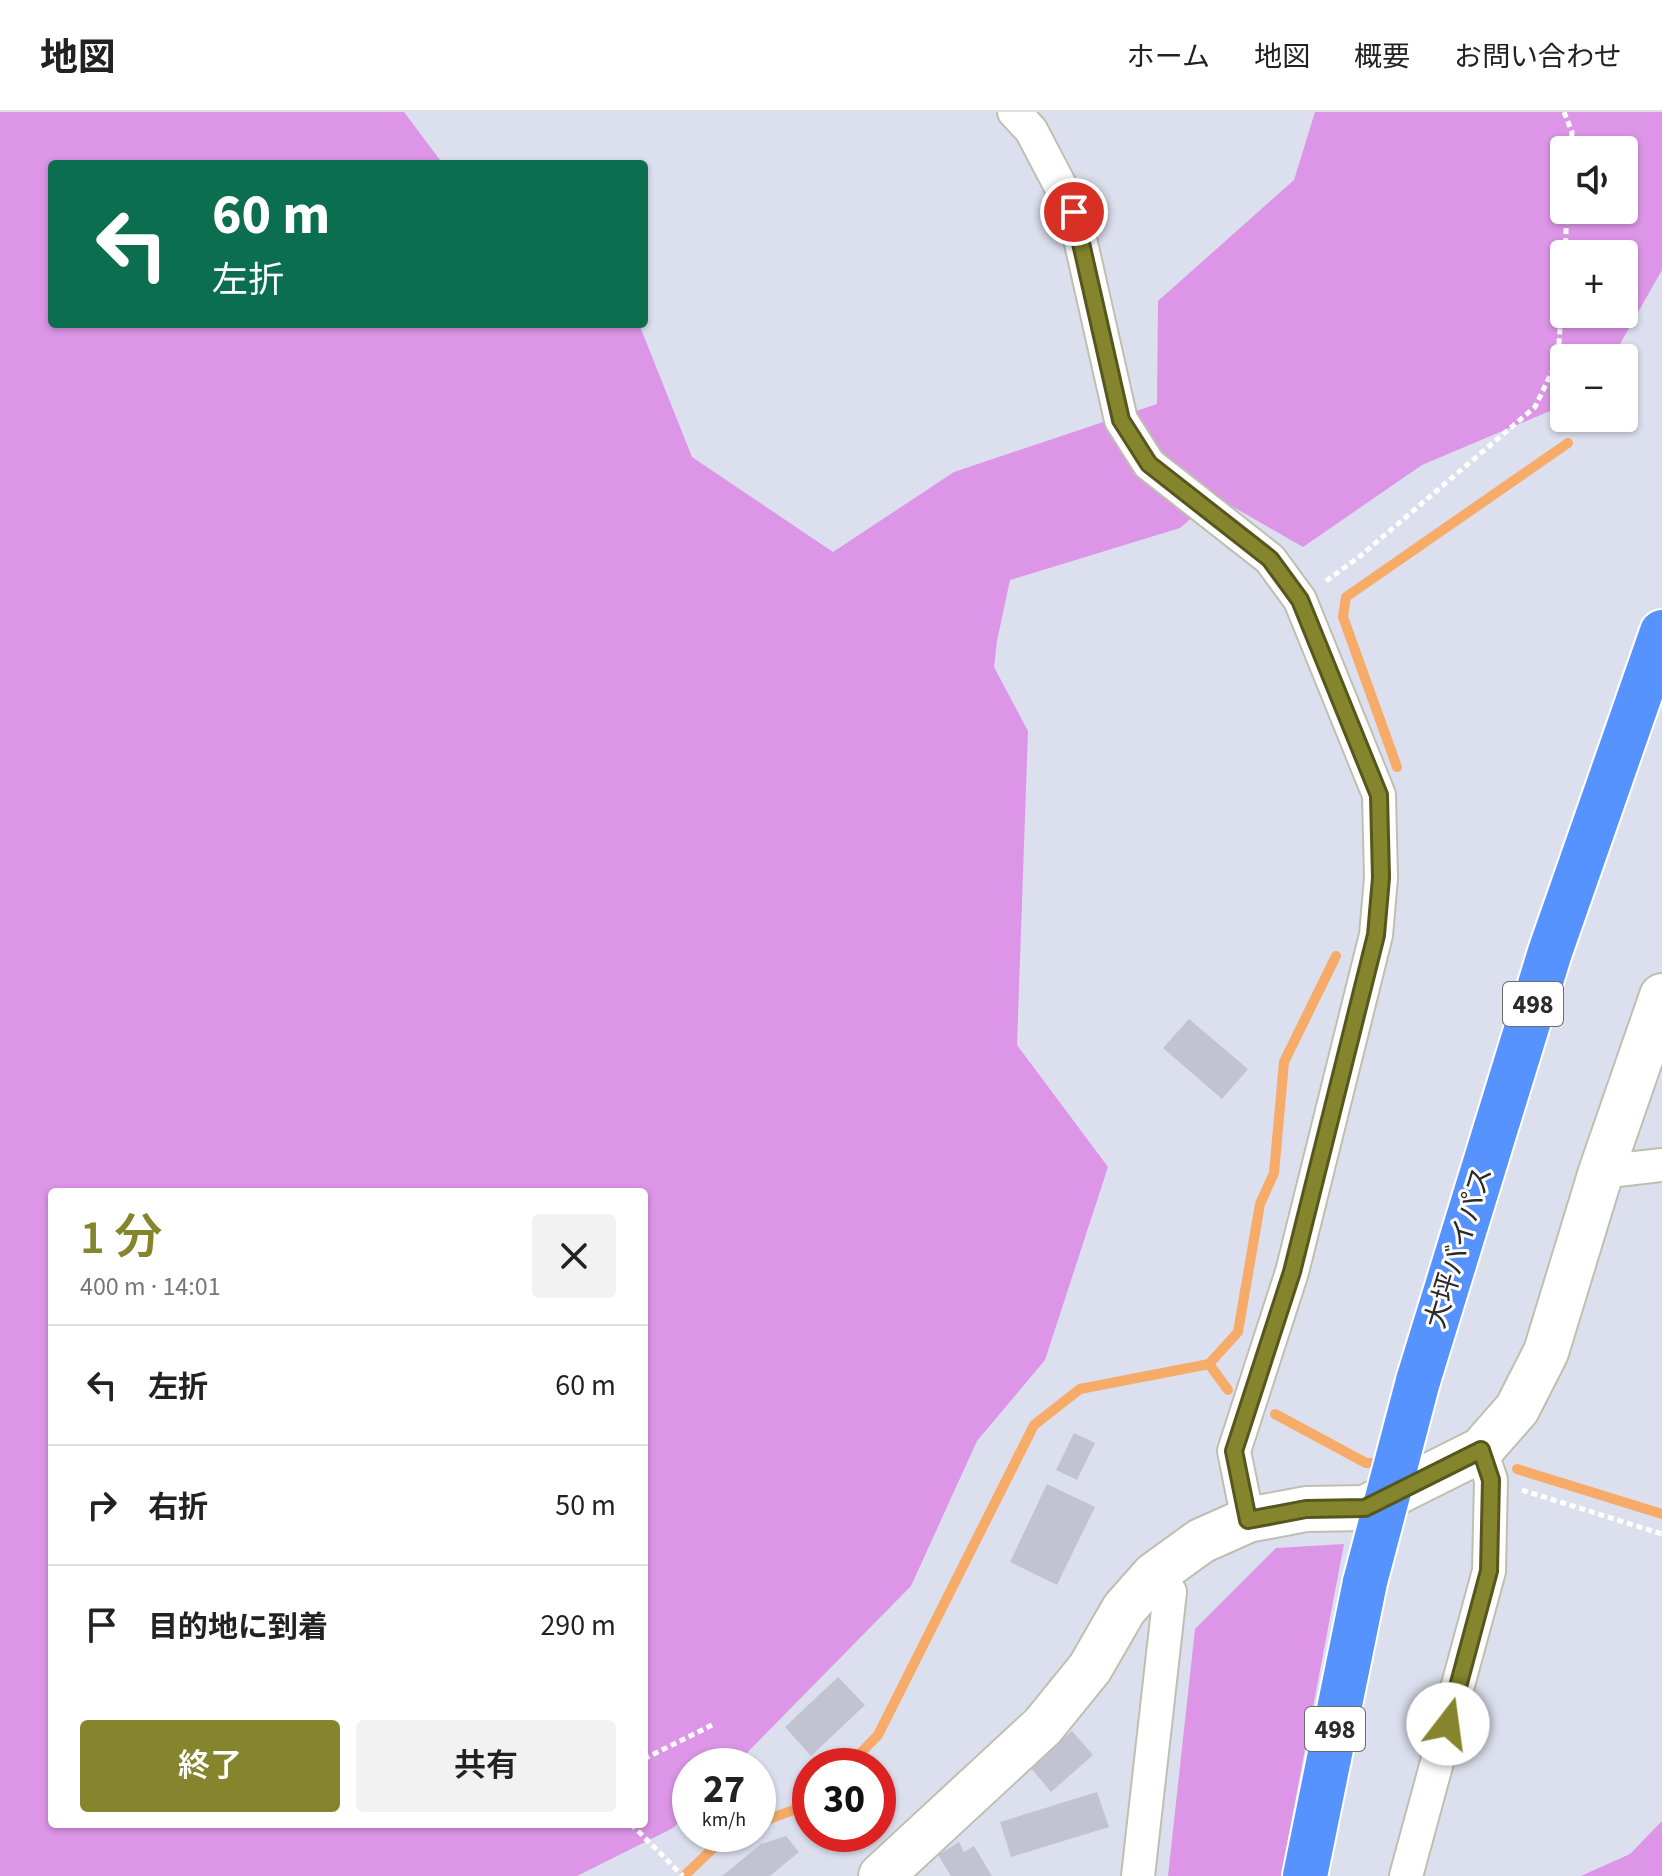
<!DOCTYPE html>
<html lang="ja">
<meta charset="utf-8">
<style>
:root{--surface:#fff;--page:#f2f2f2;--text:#222;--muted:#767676;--line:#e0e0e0;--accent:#84852c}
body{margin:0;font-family:"Source Sans 3","Noto Sans JP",sans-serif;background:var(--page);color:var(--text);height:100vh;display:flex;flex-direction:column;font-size:30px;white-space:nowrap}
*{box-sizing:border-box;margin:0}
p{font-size:26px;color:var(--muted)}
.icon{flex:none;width:44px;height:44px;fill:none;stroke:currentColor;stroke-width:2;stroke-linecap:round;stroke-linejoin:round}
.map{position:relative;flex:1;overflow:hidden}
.panel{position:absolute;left:48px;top:1076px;width:600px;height:640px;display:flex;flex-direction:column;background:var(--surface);border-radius:8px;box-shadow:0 2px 6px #0004}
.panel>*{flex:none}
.guide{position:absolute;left:48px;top:48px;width:600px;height:168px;border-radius:8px;box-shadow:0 2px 6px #0004;background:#0b6e4f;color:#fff;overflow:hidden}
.controls{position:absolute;left:1550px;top:24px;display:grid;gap:16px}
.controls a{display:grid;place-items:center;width:88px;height:88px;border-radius:8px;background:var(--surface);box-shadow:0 2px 6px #0004;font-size:40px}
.speed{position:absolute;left:672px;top:1636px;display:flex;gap:16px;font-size:40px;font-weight:700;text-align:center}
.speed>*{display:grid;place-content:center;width:104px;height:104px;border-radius:50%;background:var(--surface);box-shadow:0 2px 6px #0004;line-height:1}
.speed small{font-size:20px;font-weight:400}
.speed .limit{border:12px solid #d22;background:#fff;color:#111}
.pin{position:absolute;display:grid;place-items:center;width:68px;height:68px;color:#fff;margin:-34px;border:4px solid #fff;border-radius:50%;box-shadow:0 2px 8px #0007}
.me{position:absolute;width:88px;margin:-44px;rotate:15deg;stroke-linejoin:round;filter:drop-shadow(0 0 6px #0008)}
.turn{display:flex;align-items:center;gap:28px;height:168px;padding:0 32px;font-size:36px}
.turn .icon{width:104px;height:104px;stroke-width:2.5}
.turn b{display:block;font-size:56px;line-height:68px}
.round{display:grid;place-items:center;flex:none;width:84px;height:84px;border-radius:8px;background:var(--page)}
.overview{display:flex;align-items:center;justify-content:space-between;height:136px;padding:0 32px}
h1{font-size:48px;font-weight:600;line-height:60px;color:var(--accent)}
.primary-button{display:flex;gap:16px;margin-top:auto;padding:16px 32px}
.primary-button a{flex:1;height:92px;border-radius:8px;background:var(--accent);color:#fff;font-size:32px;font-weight:600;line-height:92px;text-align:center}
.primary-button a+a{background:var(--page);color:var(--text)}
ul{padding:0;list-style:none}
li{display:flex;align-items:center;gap:24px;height:120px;padding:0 32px;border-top:2px solid var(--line)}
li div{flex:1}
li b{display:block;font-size:30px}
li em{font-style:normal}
header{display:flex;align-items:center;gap:48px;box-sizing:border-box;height:112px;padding:0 40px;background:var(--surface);border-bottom:2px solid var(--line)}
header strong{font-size:38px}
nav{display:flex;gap:44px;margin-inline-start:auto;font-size:28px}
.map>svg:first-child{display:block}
.green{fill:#dc95e7;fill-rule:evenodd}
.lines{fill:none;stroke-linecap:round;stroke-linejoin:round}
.stream{stroke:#f6ab69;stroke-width:10}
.building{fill:#c1c3d0}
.street-casing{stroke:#bfbfb0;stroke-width:36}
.secondary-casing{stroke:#bfbfb0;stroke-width:48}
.highway-casing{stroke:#fff;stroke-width:48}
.path{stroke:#fff;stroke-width:5;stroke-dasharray:6 4;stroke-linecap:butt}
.street{stroke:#fff;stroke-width:32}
.secondary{stroke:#fff;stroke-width:44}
.highway{stroke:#5693ff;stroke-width:44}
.highway-bridge-casing{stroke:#fff;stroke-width:48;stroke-linecap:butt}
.highway-bridge{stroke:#5693ff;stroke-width:44}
.route-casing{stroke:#56561d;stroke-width:20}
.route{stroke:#84852c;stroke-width:14}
.labels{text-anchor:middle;stroke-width:6;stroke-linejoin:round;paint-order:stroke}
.shield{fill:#fff;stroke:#6b6b6b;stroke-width:2}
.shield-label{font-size:26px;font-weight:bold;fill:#2b2b2b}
.street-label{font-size:28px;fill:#2b2b2b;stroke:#fff}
</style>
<header>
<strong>地図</strong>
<nav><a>ホーム</a><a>地図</a><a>概要</a><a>お問い合わせ</a></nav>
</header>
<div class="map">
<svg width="1662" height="1764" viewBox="0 0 1662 1764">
<rect width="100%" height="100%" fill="#dce0ee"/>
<g class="green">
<path d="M0,0h404l39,52h-391v160h587l53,133 141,95 121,-80 203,-68 1,-103 136,-121 21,-68h347v158l-50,88h-48v47l-142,60 -119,82 -87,-50 -36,31 -170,52 -13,61 -3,26 34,64 -11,314 91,122 -63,193 -68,81 -66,145 -177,180h-44v45l-17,17 -96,48h-577zM1564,38h60v60h-60zM1564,142h60v60h-60zM52,1080h592v632h-592z"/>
<polygon points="1344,1432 1281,1764 1168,1764 1195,1517 1276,1436"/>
<polygon points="1662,1709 1662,1764 1581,1764 1630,1742"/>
</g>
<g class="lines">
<g class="stream">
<polyline points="1397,655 1343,505 1346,485 1568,331"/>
<polyline points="1209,1252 1228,1278"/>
<polyline points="1275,1302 1366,1351 1385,1351"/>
<polyline points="1517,1357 1662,1402"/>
<polyline points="848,1654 878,1623 1034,1313 1080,1277 1209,1252 1238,1220 1260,1092 1274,1061 1284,950 1336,844"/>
<polyline points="758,1711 810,1692"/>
<polyline points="684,1764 728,1722"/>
</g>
</g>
<g class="building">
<polygon points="1189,907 1248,957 1222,987 1163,936"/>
<polygon points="1074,1321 1095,1331 1077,1368 1056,1358"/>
<polygon points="1047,1372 1095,1395 1057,1473 1010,1450"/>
<polygon points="838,1565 865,1593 811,1644 785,1615"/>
<polygon points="1072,1619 1093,1643 1051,1680 1030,1655"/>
<polygon points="1097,1680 1109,1715 1011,1745 1000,1710"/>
<polygon points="786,1724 799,1740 770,1764 722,1764 761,1732"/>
<polygon points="959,1730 964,1740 974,1734 992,1764 951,1764 938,1743"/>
</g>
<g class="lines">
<g class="street-casing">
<g id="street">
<polyline points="1014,0 1031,18 1074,100 1121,308 1149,352 1270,447 1300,488 1379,683 1381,766 1376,823 1292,1160 1234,1339 1248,1408"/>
<polyline points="1601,1060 1662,1053"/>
<polyline points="1138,1764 1170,1480 1154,1463"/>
<polyline points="1406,1764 1489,1459 1491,1368 1481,1338"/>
</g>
</g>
<g class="secondary-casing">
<polyline id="secondary" points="881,1764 1043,1614 1090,1556 1124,1497 1154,1463 1201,1429 1248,1408 1306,1397 1365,1396 1481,1338 1517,1297 1546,1240 1601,1060 1662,884"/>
</g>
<g class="highway-casing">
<g id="highway">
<polyline points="1418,1269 1550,840 1662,520"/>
<polyline points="1305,1764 1365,1470"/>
</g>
</g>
<g class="path">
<polyline points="1564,0 1572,20 1571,38"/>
<polyline points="1565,142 1567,98"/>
<polyline points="1326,469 1359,445 1535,295 1558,247 1564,154"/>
<polyline points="1522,1378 1662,1422"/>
<polyline points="644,1647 714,1612"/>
<polyline points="631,1712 683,1764"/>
</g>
<use href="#street" class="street"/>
<use href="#secondary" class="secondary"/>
<use href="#highway" class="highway"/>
<g class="highway-bridge-casing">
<polyline id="highway-bridge" points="1365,1470 1418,1269"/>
</g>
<use href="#highway-bridge" class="highway-bridge"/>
</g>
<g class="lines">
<g class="route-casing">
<polyline id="route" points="1074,100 1121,308 1149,352 1270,447 1300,488 1379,683 1381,766 1376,823 1292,1160 1234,1339 1248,1408 1306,1397 1365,1396 1481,1338 1491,1368 1489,1459 1448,1612"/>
</g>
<use href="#route" class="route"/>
</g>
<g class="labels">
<g class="shield">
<rect x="1503" y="870" width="60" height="44" rx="6"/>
<rect x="1305" y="1595" width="60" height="44" rx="6"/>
</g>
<g class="shield-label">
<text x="1533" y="901">498</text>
<text x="1335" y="1626">498</text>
</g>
<g class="street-label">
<text transform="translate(1458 1135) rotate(-73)" y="10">大坪バイパス</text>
</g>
</g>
</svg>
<div class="controls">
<a><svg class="icon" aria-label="sound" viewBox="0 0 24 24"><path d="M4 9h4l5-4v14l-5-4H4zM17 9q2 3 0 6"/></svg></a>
<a>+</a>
<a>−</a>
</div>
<div class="speed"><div>27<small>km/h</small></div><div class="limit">30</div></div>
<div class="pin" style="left:1074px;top:100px;background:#d93025"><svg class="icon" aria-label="arrive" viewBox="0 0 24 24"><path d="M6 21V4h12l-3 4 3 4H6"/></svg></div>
<svg class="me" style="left:1448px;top:1612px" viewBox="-20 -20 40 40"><circle r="19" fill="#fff"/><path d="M0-13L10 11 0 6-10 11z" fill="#84852c"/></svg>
<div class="guide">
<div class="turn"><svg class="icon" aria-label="left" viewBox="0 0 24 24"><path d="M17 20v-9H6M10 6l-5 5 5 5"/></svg><div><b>60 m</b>左折</div></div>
</div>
<section class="panel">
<div class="overview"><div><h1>1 分</h1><p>400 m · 14:01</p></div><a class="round"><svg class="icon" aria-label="close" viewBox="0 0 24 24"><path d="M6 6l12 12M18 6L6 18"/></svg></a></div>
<ul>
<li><svg class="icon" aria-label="left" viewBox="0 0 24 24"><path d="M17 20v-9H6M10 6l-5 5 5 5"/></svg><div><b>左折</b></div><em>60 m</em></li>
<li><svg class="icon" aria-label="right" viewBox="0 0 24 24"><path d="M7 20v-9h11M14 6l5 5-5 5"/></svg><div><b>右折</b></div><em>50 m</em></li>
<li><svg class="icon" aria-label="arrive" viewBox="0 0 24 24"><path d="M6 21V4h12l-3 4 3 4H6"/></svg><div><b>目的地に到着</b></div><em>290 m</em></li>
</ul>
<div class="primary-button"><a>終了</a><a>共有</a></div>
</section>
</div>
